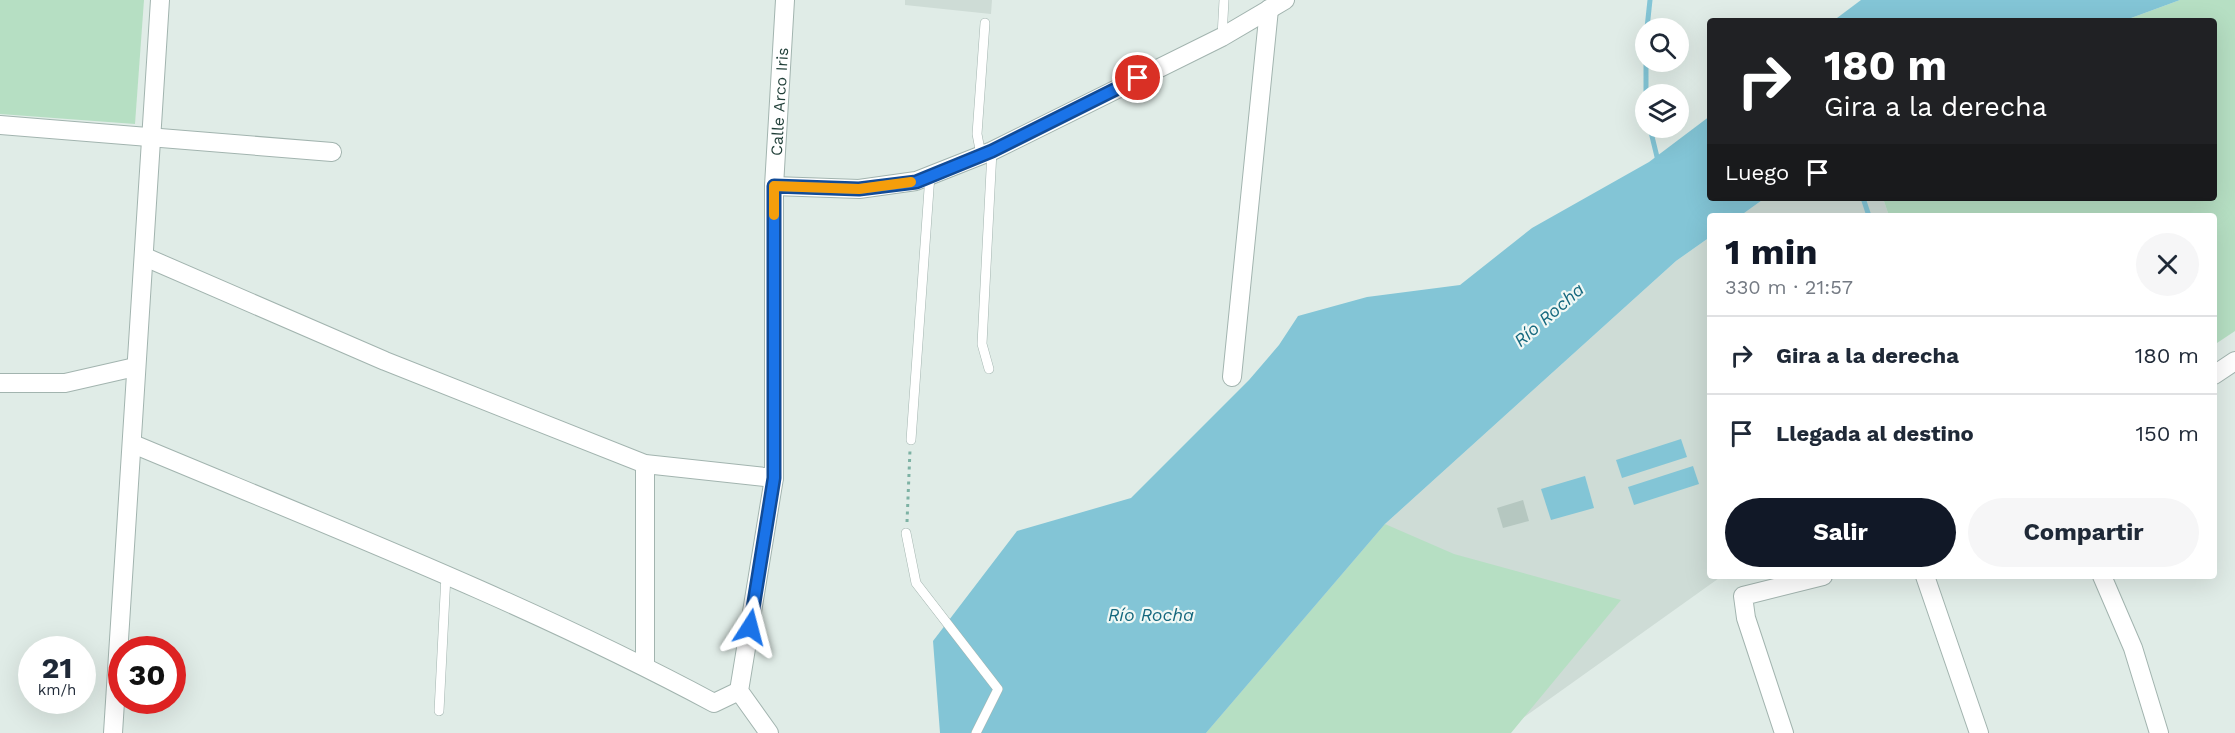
<!DOCTYPE html>
<html lang="es">
<meta charset="utf-8">
<style>
:root{--surface:#fff;--page:#f6f6f7;--text:#1f2937;--muted:#747a83;--line:#e0e1e3;--accent:#111827}
body{margin:0;font-family:"Work Sans",sans-serif;background:var(--page);color:var(--text);height:100vh;display:flex;flex-direction:column;font-size:22px;white-space:nowrap}
*{box-sizing:border-box;margin:0}
p{font-size:20px;color:var(--muted)}
.icon{flex:none;width:33px;height:33px;fill:none;stroke:currentColor;stroke-width:2;stroke-linecap:round;stroke-linejoin:round}
.map{position:relative;flex:1;overflow:hidden}
.side{position:absolute;left:1707px;top:213px;width:510px;height:366px;display:flex;flex-direction:column;background:var(--surface);border-radius:6px;box-shadow:0 6px 24px #0002}
.side>*{flex:none}
.top-card{position:absolute;left:1707px;top:18px;width:510px;height:183px;border-radius:6px;box-shadow:0 6px 24px #0002;background:#202124;color:#fff;overflow:hidden}
.controls{position:absolute;left:1635px;top:18px;display:grid;gap:12px}
.controls a{display:grid;place-items:center;width:54px;height:54px;border-radius:50%;background:var(--surface);box-shadow:0 6px 24px #0002;font-size:30px}
.speed{position:absolute;left:18px;top:636px;display:flex;gap:12px;font-size:30px;font-weight:700;text-align:center}
.speed>*{display:grid;place-content:center;width:78px;height:78px;border-radius:50%;background:var(--surface);box-shadow:0 6px 24px #0002;line-height:1}
.speed small{font-size:15px;font-weight:400}
.speed .limit{border:9px solid #d22;background:#fff;color:#111}
.pin{position:absolute;display:grid;place-items:center;width:51px;height:51px;color:#fff;margin:-26px;border:3px solid #fff;border-radius:50%;box-shadow:0 2px 6px #0007}
.me{position:absolute;width:66px;margin:-33px;rotate:9deg;stroke-linejoin:round;filter:drop-shadow(0 0 4px #0008)}
.turn{display:flex;align-items:center;gap:21px;height:126px;padding:0 18px;font-size:27px}
.turn .icon{width:78px;height:78px;stroke-width:2.5}
.turn b{display:block;font-size:42px;line-height:51px}
.then{display:flex;align-items:center;height:57px;padding:0 18px;background:#0003;gap:12px;font-size:22px}
.round{display:grid;place-items:center;flex:none;width:63px;height:63px;border-radius:32px;background:var(--page)}
.overview{display:flex;align-items:center;justify-content:space-between;height:102px;padding:0 18px}
h1{font-size:36px;font-weight:700;line-height:45px;color:var(--accent)}
.action{display:flex;gap:12px;margin-top:auto;padding:12px 18px}
.action a{flex:1;height:69px;border-radius:36px;background:var(--accent);color:#fff;font-size:24px;font-weight:700;line-height:69px;text-align:center}
.action a+a{background:var(--page);color:var(--text)}
ul{padding:0;list-style:none}
li{display:flex;align-items:center;gap:18px;height:78px;padding:0 18px;border-top:2px solid var(--line)}
li div{flex:1}
li b{display:block;font-size:22px}
li em{font-style:normal}
.map>svg:first-child{display:block}
.built{fill:#cedcd6}
.green{fill:#b6dfc3}
.water{fill:#83c5d6}
.lines{fill:none;stroke-linecap:round;stroke-linejoin:round}
.stream{stroke:#83c5d6;stroke-width:5}
.building{fill:#b5c7c0}
.lane-casing{stroke:#a2b4af;stroke-width:10}
.street-casing{stroke:#a2b4af;stroke-width:20}
.path{stroke:#7db2a4;stroke-width:3;stroke-dasharray:3 4.5;stroke-linecap:butt}
.lane{stroke:#fff;stroke-width:9}
.street{stroke:#fff;stroke-width:18}
.route-casing{stroke:#114b97;stroke-width:15}
.route{stroke:#1a73e8;stroke-width:10}
.slow{stroke:#f59e0b;stroke-width:10}
.labels{text-anchor:middle;stroke-width:4.5;stroke-linejoin:round;paint-order:stroke}
.street-label{font-size:16px;fill:#1f3e37;stroke:#f0f8f5}
.water-label{font-size:18px;font-style:italic;fill:#15687e;stroke:#f0f8f5}
</style>
<div class="map">
<svg width="2235" height="733" viewBox="0 0 2235 733">
<rect width="100%" height="100%" fill="#e0ece7"/>
<g class="built">
<polygon points="905,0 992,0 991,14 905,5"/>
<polygon points="1765,198 1883,198 1889,216 1740,216"/>
<polygon points="1710,237 1710,576 1722,576 1502,733 1206,733 1385,524 1676,261"/>
</g>
<g class="green">
<polygon points="0,0 144,0 135,124 0,114"/>
<polygon points="2180,0 2235,0 2235,331 2214,345 2214,216 1889,216 1883,198 2214,198 2214,21 2123,21"/>
<polygon points="1385,524 1454,554 1621,600 1511,733 1206,733"/>
</g>
<g class="water">
<polygon points="1861,0 2180,0 2123,21 1833,21"/>
<polygon points="1710,116 1710,198 1765,198 1740,216 1710,216 1710,237 1676,261 1385,524 1206,733 940,733 933,641 1017,531 1131,498 1249,380 1279,345 1298,316 1367,297 1460,285 1532,228 1649,162"/>
<polygon points="1681,439 1687,457 1622,478 1616,460"/>
<polygon points="1693,466 1699,484 1634,505 1628,487"/>
<polygon points="1585,476 1594,508 1551,520 1541,489"/>
</g>
<g class="lines">
<g class="stream">
<polyline points="1647,28 1650,0"/>
<polyline points="1646,46 1646,100"/>
<polyline points="1650,128 1658,161"/>
<polyline points="1863,198 1869,216"/>
</g>
</g>
<polygon class="building" points="1523,500 1529,521 1503,528 1497,508"/>
<g class="lines">
<g class="lane-casing">
<g id="lane">
<polyline points="1222,37 1224,0"/>
<polyline points="981,155 977,134 985,23"/>
<polyline points="989,369 982,344 992,151"/>
<polyline points="911,440 930,175"/>
<polyline points="906,533 916,583 998,689 976,733"/>
<polyline points="439,711 446,575"/>
</g>
</g>
<g class="street-casing">
<g id="street">
<polyline points="0,125 332,152"/>
<polyline points="774,186 859,189 916,181 992,151 1222,37 1285,0"/>
<polyline points="145,257 385,361 645,464 774,478"/>
<polyline points="2214,375 2235,361"/>
<polyline points="1232,377 1269,9"/>
<polyline points="0,383 65,383 135,367"/>
<path d="M133,444c196,82 394,159 581,259l25,-12"/>
<polyline points="1925,576 1979,733"/>
<polyline points="2102,576 2133,648 2159,733"/>
<polyline points="645,666 645,464"/>
<polyline points="113,733 160,0"/>
<path id="s1" d="M769,733l-30,-42 35,-213v-292l11,-186"/>
<polyline points="1784,733 1746,618 1743,596 1823,576"/>
</g>
</g>
<polyline class="path" points="907,522 910,450"/>
<use href="#lane" class="lane"/>
<use href="#street" class="street"/>
</g>
<g class="lines">
<g class="route-casing">
<polyline id="route" points="750,627 774,478 774,186 859,189 916,182 992,151 1138,78"/>
</g>
<use href="#route" class="route"/>
<polyline class="slow" points="774,215 774,186 859,189 911,182"/>
</g>
<g class="labels">
<g class="street-label">
<text dy="6" stroke="none"><textPath href="#s1" startOffset="644">Calle Arco Iris</textPath></text>
</g>
<g class="water-label">
<text transform="translate(1549 315) rotate(-41)" y="6">Río Rocha</text>
<text x="1151" y="621">Río Rocha</text>
</g>
</g>
</svg>
<div class="controls">
<a><svg class="icon" aria-label="search" viewBox="0 0 24 24"><circle cx="10" cy="10" r="6"/><path d="M15 15l6 6"/></svg></a>
<a><svg class="icon" aria-label="layers" viewBox="0 0 24 24"><path d="M12 4l9 5-9 5-9-5zM3 14l9 5 9-5"/></svg></a>
</div>
<div class="speed"><div>21<small>km/h</small></div><div class="limit">30</div></div>
<div class="pin" style="left:1138px;top:78px;background:#d93025"><svg class="icon" aria-label="arrive" viewBox="0 0 24 24"><path d="M6 21V4h12l-3 4 3 4H6"/></svg></div>
<svg class="me" style="left:750px;top:627px" viewBox="-20 -20 40 40"><path d="M0-17L14 15 0 8-14 15z" fill="#1a73e8" stroke="#fff" stroke-width="4"/></svg>
<div class="top-card">
<div class="turn"><svg class="icon" aria-label="right" viewBox="0 0 24 24"><path d="M7 20v-9h11M14 6l5 5-5 5"/></svg><div><b>180 m</b>Gira a la derecha</div></div>
<div class="then">Luego<svg class="icon" aria-label="arrive" viewBox="0 0 24 24"><path d="M6 21V4h12l-3 4 3 4H6"/></svg></div>
</div>
<section class="side">
<div class="overview"><div><h1>1 min</h1><p>330 m · 21:57</p></div><a class="round"><svg class="icon" aria-label="close" viewBox="0 0 24 24"><path d="M6 6l12 12M18 6L6 18"/></svg></a></div>
<ul>
<li><svg class="icon" aria-label="right" viewBox="0 0 24 24"><path d="M7 20v-9h11M14 6l5 5-5 5"/></svg><div><b>Gira a la derecha</b></div><em>180 m</em></li>
<li><svg class="icon" aria-label="arrive" viewBox="0 0 24 24"><path d="M6 21V4h12l-3 4 3 4H6"/></svg><div><b>Llegada al destino</b></div><em>150 m</em></li>
</ul>
<div class="action"><a>Salir</a><a>Compartir</a></div>
</section>
</div>
